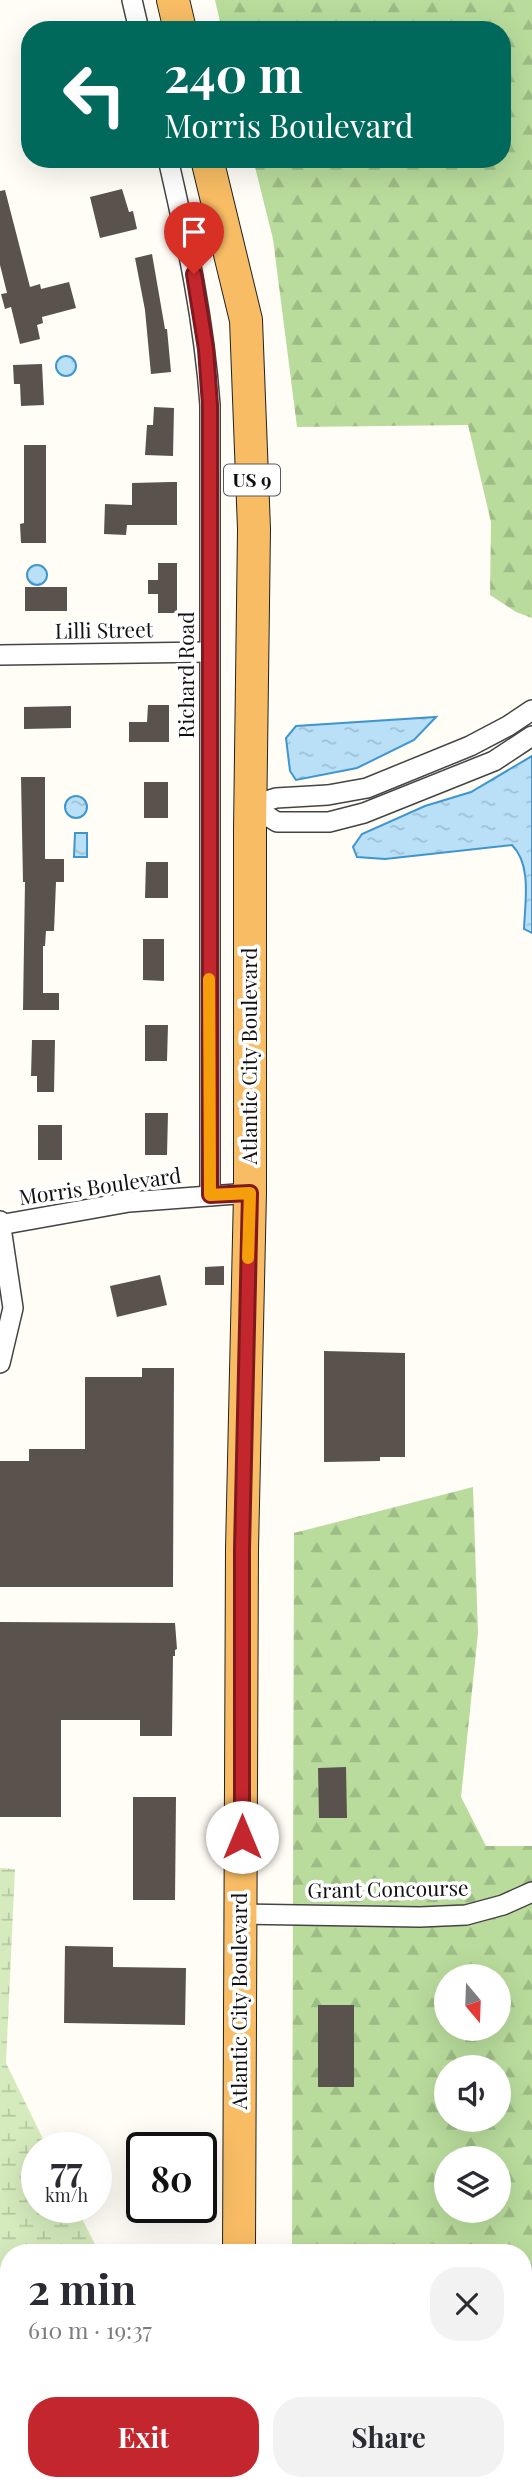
<!DOCTYPE html>
<meta charset="utf-8">
<style>
:root{--surface:#fff;--page:#f2f2f3;--text:#2b2b33;--muted:#7c7c81;--accent:#c4262e}
body{margin:0;font-family:"Playfair Display",serif;background:var(--page);color:var(--text);height:100vh;display:flex;flex-direction:column;font-size:26px;white-space:nowrap}
*{box-sizing:border-box;margin:0}
p{font-size:23px;color:var(--muted)}
.icon{flex:none;width:38px;height:38px;fill:none;stroke:currentColor;stroke-width:2;stroke-linecap:round;stroke-linejoin:round}
.map{position:relative;flex:1;overflow:hidden}
.sheet{position:absolute;left:0px;top:2244px;width:532px;height:247px;display:flex;flex-direction:column;background:var(--surface);border-radius:28px 28px 0 0;box-shadow:0 7px 28px #0002}
.sheet>*{flex:none}
.banner{position:absolute;left:21px;top:21px;width:490px;height:147px;border-radius:28px;box-shadow:0 7px 28px #0002;background:#00695c;color:#fff;overflow:hidden}
.needle{width:46px;rotate:161deg}
.tools{position:absolute;left:434px;top:1964px;display:grid;gap:14px}
.tools a{display:grid;place-items:center;width:77px;height:77px;border-radius:50%;background:var(--surface);box-shadow:0 7px 28px #0002;font-size:35px}
.speed{position:absolute;left:21px;top:2132px;display:flex;gap:14px;font-size:35px;font-weight:700;text-align:center}
.speed>*{display:grid;place-content:center;width:91px;height:91px;border-radius:50%;background:var(--surface);box-shadow:0 7px 28px #0002;line-height:1}
.speed small{font-size:18px;font-weight:400}
.speed .limit{border:4px solid #111;border-radius:10px;background:#fff;color:#111}
.pin{position:absolute;display:grid;place-items:center;width:60px;height:60px;color:#fff;margin:-72px -30px;border-radius:50% 50% 50% 0;rotate:-45deg;box-shadow:0 0 7px #0007}
.pin .icon{rotate:45deg}
.me{position:absolute;width:77px;margin:-38px;rotate:0deg;stroke-linejoin:round;filter:drop-shadow(0 0 5px #0008)}
.turn{display:flex;align-items:center;gap:24px;height:147px;padding:0 28px;font-size:32px}
.turn .icon{width:91px;height:91px;stroke-width:2.5}
.turn b{display:block;font-size:49px;line-height:60px}
.round{display:grid;place-items:center;flex:none;width:74px;height:74px;border-radius:28px;background:var(--page)}
.head{display:flex;align-items:center;justify-content:space-between;height:119px;padding:0 28px}
h1{font-size:42px;font-weight:700;line-height:52px}
.cta{display:flex;gap:14px;margin-top:auto;padding:14px 28px}
.cta a{flex:1;height:80px;border-radius:28px;background:var(--accent);color:#fff;font-size:28px;font-weight:700;line-height:80px;text-align:center}
.cta a+a{background:var(--page);color:var(--text)}
.map>svg:first-child{display:block}
.forest{fill:url(#forest-firs);fill-rule:evenodd}
.wetland{fill:url(#wetland-marsh)}
.water{fill:url(#water-ripples);stroke:#3f96cf;stroke-width:2}
.building{fill:#5a524d}
.lines{fill:none;stroke-linecap:round;stroke-linejoin:round}
.minor-casing{stroke:#444;stroke-width:22}
.trunk-casing{stroke:#222;stroke-width:34}
.minor{stroke:#fff;stroke-width:19}
.trunk{stroke:#f7bc64;stroke-width:32}
.route-casing{stroke:#7f191e;stroke-width:18}
.route{stroke:#c4262e;stroke-width:12}
.slow{stroke:#f59e0b;stroke-width:12}
.labels{text-anchor:middle;stroke-width:7;stroke-linejoin:round;paint-order:stroke}
.shield{fill:#fff;stroke:#585858;stroke-width:2}
.shield-label{font-size:19px;font-weight:bold;fill:#111}
.street-label{font-size:21px;fill:#111;stroke:#fff}
</style>
<div class="map">
<svg width="532" height="2489" viewBox="0 0 532 2489">
<defs>
<pattern id="forest-firs" width="22" height="20" patternUnits="userSpaceOnUse" patternTransform="scale(1.75)"><rect width="22" height="20" fill="#b9dc9c"/><path d="M5 1l3.5 6h-7zM16 11l3.5 6h-7z" fill="#9ebc85"/></pattern>
<pattern id="wetland-marsh" width="20" height="14" patternUnits="userSpaceOnUse" patternTransform="scale(1.75)"><rect width="20" height="14" fill="#d5ebbd"/><path d="M1 5h8M5 5V1M11 12h8M15 12V8" fill="none" stroke="#b6c8a1"/></pattern>
<pattern id="water-ripples" width="26" height="14" patternUnits="userSpaceOnUse" patternTransform="scale(1.75)"><rect width="26" height="14" fill="#b9e0f7"/><path d="M2 4q2-2 4 0t4 0M15 11q2-2 4 0t4 0" fill="none" stroke="#9ebfd3"/></pattern>
</defs>
<rect width="100%" height="100%" fill="#fffdf5"/>
<g class="forest">
<polygon points="215,0 532,0 532,618 516,612 490,595 491,522 468,425 297,427 273,239 253,159 502,159 502,30 222,30"/>
<path d="M473,1487l5,146 -17,164 25,49h46v643h-241v-7h232v-230h-231l2,-719zM446,1976h53v52h-53zM446,2067h53v52h-53zM446,2158h53v52h-53z"/>
</g>
<polygon class="wetland" points="0,1868 15,1869 6,2063 47,2147 37,2147 37,2207 76,2207 99,2252 9,2252 9,2482 210,2482 210,2489 0,2489"/>
<g class="water">
<circle cx="66" cy="366" r="10"/>
<circle cx="37" cy="575" r="10"/>
<polygon points="436,717 414,740 357,768 296,780 290,771 286,738 296,726"/>
<path d="M532,756v177l-8,-4c1,-27 8,-64 -12,-84l-127,14 -28,-2 -4,-10 9,-13 63,-28 46,-14z"/>
<circle cx="76" cy="807" r="11"/>
<polygon points="75,833 87,833 87,857 74,857"/>
</g>
<g class="building">
<polygon points="122,189 129,212 133,211 137,229 100,238 90,197"/>
<polygon points="5,190 30,287 40,284 41,289 69,282 76,308 42,317 43,323 37,325 40,339 20,344 11,307 5,309 1,294 7,293 0,265 0,191"/>
<polygon points="152,254 165,329 167,329 171,372 151,374 145,310 135,258"/>
<polygon points="42,364 44,405 21,406 20,384 14,384 13,365"/>
<polygon points="154,407 174,408 173,456 145,455 147,425 153,425"/>
<polygon points="24,445 46,445 46,543 21,543 20,524 24,523"/>
<polygon points="171,482 177,482 177,525 127,525 126,535 104,534 105,504 132,505 132,483"/>
<polygon points="158,563 177,563 177,613 158,613 158,594 148,594 148,580 158,580"/>
<rect x="25" y="587" width="42" height="24"/>
<polygon points="148,705 169,705 169,742 129,742 129,722 147,722"/>
<polygon points="71,706 71,728 24,729 24,707"/>
<polygon points="21,777 45,777 45,859 64,859 64,882 56,882 54,931 46,931 45,946 43,946 43,993 59,993 59,1010 23,1010 25,882 23,882"/>
<rect x="144" y="782" width="24" height="36"/>
<polygon points="146,862 168,862 168,898 145,898"/>
<polygon points="143,939 164,939 164,981 143,980"/>
<polygon points="145,1025 168,1025 167,1061 145,1061"/>
<polygon points="32,1040 55,1040 54,1092 37,1092 37,1076 31,1076"/>
<polygon points="145,1113 168,1113 167,1155 145,1155"/>
<rect x="38" y="1125" width="24" height="35"/>
<polygon points="224,1266 224,1285 205,1285 205,1267"/>
<polygon points="160,1275 167,1305 117,1317 110,1286"/>
<polygon points="324,1351 405,1353 405,1457 380,1457 380,1461 324,1462"/>
<polygon points="142,1368 174,1368 173,1587 0,1587 0,1461 29,1461 29,1449 85,1449 85,1377 142,1377"/>
<polygon points="0,1622 175,1623 177,1649 175,1650 175,1656 173,1656 172,1736 140,1736 140,1720 61,1720 61,1817 0,1817"/>
<polygon points="346,1767 347,1818 319,1818 318,1768"/>
<polygon points="133,1797 176,1797 175,1900 133,1900"/>
<polygon points="65,1946 113,1947 113,1967 186,1968 185,2025 64,2023"/>
<rect x="318" y="2005" width="36" height="82"/>
</g>
<g class="lines">
<g class="minor-casing">
<g id="minor">
<polyline points="132,0 139,30"/>
<path d="M168,159c19,82 36,162 42,246v790"/>
<polyline points="0,655 209,652"/>
<polyline points="251,806 277,822 329,822 364,813 494,761 532,736"/>
<polyline points="251,806 276,798 328,795 367,788 470,746 508,726 532,710"/>
<polyline points="0,1221 13,1308 0,1363"/>
<polyline points="0,1225 129,1202 250,1193"/>
<polyline points="241,1914 420,1917 466,1915 503,1905 532,1892"/>
</g>
</g>
<g class="trunk-casing">
<g id="trunk">
<polyline points="173,0 180,30"/>
<polyline points="207,159 246,320 254,529 250,830 250,1193 242,1549 239,2252"/>
<polyline points="238,2489 238,2482"/>
</g>
</g>
<use href="#minor" class="minor"/>
<use href="#trunk" class="trunk"/>
</g>
<g class="lines">
<g class="route-casing">
<polyline id="route" points="194,274 206,349 210,405 210,1195 250,1193 242,1549 242,1837"/>
</g>
<use href="#route" class="route"/>
<polyline class="slow" points="209,979 210,1195 250,1193 248,1258"/>
</g>
<g class="labels">
<rect class="shield" x="224" y="464.5" width="56" height="31" rx="5"/>
<g class="shield-label">
<text x="252" y="487">US 9</text>
</g>
<g class="street-label">
<text transform="translate(104 631) rotate(-1)" y="7">Lilli Street</text>
<text transform="translate(187 675) rotate(-90)" y="7">Richard Road</text>
<text transform="translate(250 1056) rotate(-90)" y="7">Atlantic City Boulevard</text>
<text transform="translate(100 1187) rotate(-8)" y="7">Morris Boulevard</text>
<text transform="translate(388 1890) rotate(-1)" y="7">Grant Concourse</text>
<text transform="translate(240 2001) rotate(-90)" y="7">Atlantic City Boulevard</text>
</g>
</g>
</svg>
<div class="tools">
<a><svg class="needle" viewBox="-14 -14 28 28"><path d="M0-13l5 13h-10z" fill="#e53935"/><path d="M0 13l5-13h-10z" fill="#7c7c81"/></svg></a>
<a><svg class="icon" aria-label="sound" viewBox="0 0 24 24"><path d="M4 9h4l5-4v14l-5-4H4zM17 9q2 3 0 6"/></svg></a>
<a><svg class="icon" aria-label="layers" viewBox="0 0 24 24"><path d="M12 4l9 5-9 5-9-5zM3 14l9 5 9-5"/></svg></a>
</div>
<div class="speed"><div>77<small>km/h</small></div><div class="limit">80</div></div>
<div class="pin" style="left:194px;top:274px;background:#d93025"><svg class="icon" aria-label="arrive" viewBox="0 0 24 24"><path d="M6 21V4h12l-3 4 3 4H6"/></svg></div>
<svg class="me" style="left:242px;top:1837px" viewBox="-20 -20 40 40"><circle r="19" fill="#fff"/><path d="M0-13L10 11 0 6-10 11z" fill="#c4262e"/></svg>
<div class="banner">
<div class="turn"><svg class="icon" aria-label="left" viewBox="0 0 24 24"><path d="M17 20v-9H6M10 6l-5 5 5 5"/></svg><div><b>240 m</b>Morris Boulevard</div></div>
</div>
<section class="sheet">
<div class="head"><div><h1>2 min</h1><p>610 m · 19:37</p></div><a class="round"><svg class="icon" aria-label="close" viewBox="0 0 24 24"><path d="M6 6l12 12M18 6L6 18"/></svg></a></div>
<div class="cta"><a>Exit</a><a>Share</a></div>
</section>
</div>
